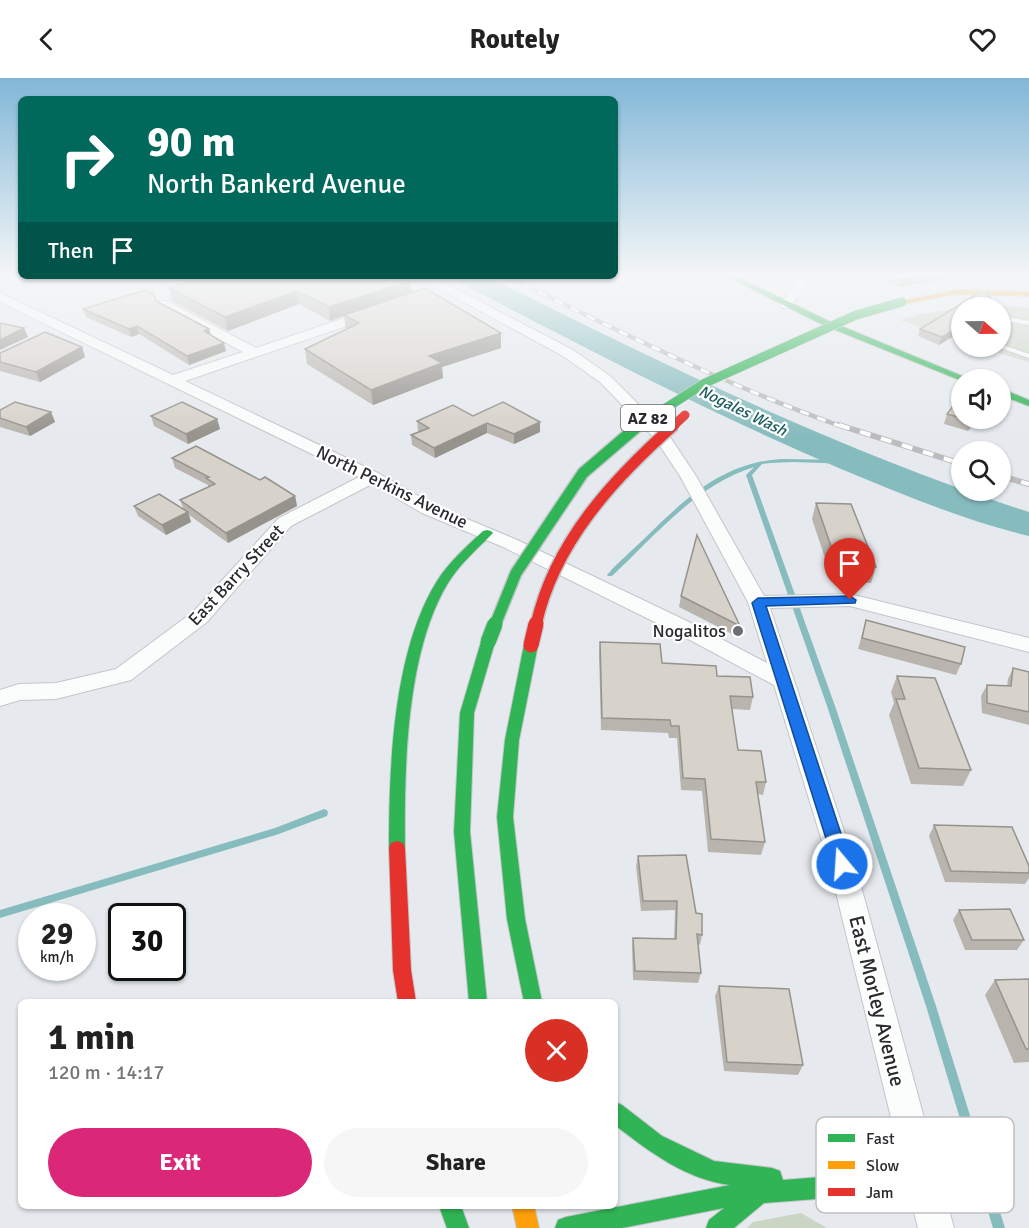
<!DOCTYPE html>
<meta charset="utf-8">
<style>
:root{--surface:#fff;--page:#f6f6f6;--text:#222;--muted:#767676;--accent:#db2777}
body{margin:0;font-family:Signika,sans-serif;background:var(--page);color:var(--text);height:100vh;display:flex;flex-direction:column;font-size:22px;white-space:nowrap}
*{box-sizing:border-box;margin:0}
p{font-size:20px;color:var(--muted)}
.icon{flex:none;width:33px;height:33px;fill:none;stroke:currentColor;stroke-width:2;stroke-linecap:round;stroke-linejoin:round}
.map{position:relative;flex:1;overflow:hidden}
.side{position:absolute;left:18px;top:921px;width:600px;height:210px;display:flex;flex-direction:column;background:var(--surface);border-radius:9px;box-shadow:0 2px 4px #0004}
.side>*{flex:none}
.top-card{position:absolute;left:18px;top:18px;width:600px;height:183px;border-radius:9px;box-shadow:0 2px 4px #0004;background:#00695c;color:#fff;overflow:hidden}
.needle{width:39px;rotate:110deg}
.fabs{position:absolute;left:951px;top:219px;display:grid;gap:12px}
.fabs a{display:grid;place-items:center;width:60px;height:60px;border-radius:50%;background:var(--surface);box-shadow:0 2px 4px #0004;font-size:30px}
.speed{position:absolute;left:18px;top:825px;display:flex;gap:12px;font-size:30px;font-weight:700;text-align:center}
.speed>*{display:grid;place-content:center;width:78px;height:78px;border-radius:50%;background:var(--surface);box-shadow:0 2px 4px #0004;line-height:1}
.speed small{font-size:15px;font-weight:400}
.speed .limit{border:3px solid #111;border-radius:9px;background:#fff;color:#111}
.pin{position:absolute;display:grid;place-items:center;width:51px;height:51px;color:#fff;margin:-62px -26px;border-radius:50% 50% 50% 0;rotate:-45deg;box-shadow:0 0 6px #0007}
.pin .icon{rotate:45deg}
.me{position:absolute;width:66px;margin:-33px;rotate:342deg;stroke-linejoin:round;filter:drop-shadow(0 0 4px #0008)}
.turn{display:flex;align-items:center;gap:21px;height:126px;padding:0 30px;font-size:27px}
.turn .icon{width:78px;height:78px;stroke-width:2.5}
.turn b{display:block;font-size:42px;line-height:51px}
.then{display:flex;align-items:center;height:57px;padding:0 30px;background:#0003;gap:12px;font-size:22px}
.round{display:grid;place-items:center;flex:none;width:63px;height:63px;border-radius:32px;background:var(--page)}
.overview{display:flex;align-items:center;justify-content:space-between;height:102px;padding:0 30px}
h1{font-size:36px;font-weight:700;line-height:45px}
.button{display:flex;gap:12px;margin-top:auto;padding:12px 30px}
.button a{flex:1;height:69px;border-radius:36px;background:var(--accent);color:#fff;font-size:24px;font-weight:700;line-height:69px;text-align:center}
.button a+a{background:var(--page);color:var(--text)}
header{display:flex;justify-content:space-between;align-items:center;height:78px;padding:0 30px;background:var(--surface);font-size:27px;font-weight:700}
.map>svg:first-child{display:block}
.green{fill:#cad6c3}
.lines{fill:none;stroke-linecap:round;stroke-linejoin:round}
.stream{fill:#87bcbe;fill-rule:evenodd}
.river{fill:#87bcbe;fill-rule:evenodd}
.lane-casing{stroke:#c2c5c9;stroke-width:3}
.street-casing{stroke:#c2c5c9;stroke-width:2}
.fast-casing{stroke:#c2c5c9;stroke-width:2}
.slow-casing{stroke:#c2c5c9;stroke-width:2}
.jam-casing{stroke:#c2c5c9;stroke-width:2}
.lane{fill:#fbfcfc;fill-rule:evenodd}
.street{fill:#fbfcfc;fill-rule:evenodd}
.fast{fill:#30b455;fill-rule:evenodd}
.slow{fill:#ff9f0a;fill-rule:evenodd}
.jam{fill:#e5322d;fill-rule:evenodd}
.rail-far1-casing{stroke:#bcbcbe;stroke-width:4.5}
.rail-casing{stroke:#bcbcbe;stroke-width:6}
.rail-far1{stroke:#fff;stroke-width:3;stroke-dasharray:9;stroke-linecap:butt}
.rail{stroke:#fff;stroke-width:4;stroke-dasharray:11;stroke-linecap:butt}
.fast-bridge-far2-casing{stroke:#c2c5c9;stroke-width:10;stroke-linecap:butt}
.fast-bridge-far1-casing{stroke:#c2c5c9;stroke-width:14;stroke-linecap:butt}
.fast-bridge-casing{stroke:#c2c5c9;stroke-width:17;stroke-linecap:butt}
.jam-bridge-far2-casing{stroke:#c2c5c9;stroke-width:10;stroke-linecap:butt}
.jam-bridge-far1-casing{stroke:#c2c5c9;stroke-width:14;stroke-linecap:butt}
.jam-bridge-casing{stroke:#c2c5c9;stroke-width:17;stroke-linecap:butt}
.fast-bridge-far2{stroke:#30b455;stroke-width:9}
.fast-bridge-far1{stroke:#30b455;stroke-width:11}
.fast-bridge{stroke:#30b455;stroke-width:15}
.jam-bridge-far2{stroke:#e5322d;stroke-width:9}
.jam-bridge-far1{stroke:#e5322d;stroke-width:11}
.jam-bridge{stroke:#e5322d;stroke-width:15}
.wall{fill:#b9b5ae}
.shaded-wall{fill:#96938d}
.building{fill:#d7d2ca;stroke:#96938d;stroke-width:1.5}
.route{fill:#1a73e8;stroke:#114b97;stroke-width:1.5}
.poi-dot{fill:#6b6e72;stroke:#fff;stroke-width:2}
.labels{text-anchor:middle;stroke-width:4.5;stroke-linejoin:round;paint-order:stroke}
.far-water-label{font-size:16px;font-style:italic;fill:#1e5d5d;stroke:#fff}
.shield{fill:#fff;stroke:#696b6d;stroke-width:1.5}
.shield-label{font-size:16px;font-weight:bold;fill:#292b2f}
.street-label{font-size:18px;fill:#292b2f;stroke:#fff}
.poi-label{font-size:18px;fill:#292b2f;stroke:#fff;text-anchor:end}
.near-street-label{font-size:21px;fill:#292b2f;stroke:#fff}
.key{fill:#fff;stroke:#bfbfc1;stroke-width:1.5}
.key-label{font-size:16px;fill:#292b2f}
</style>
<header><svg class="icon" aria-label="back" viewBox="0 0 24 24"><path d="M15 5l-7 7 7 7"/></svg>Routely<svg class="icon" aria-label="heart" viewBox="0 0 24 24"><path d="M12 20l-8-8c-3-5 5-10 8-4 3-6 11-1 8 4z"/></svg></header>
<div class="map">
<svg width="1029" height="1150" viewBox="0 0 1029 1150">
<rect width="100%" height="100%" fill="#e6eaee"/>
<g class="green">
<polygon points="1014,228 1029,230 1029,284 978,269 1000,268 1000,230 963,230"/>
<polygon points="961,230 961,263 900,242 921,236"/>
<polygon points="801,1135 827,1150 747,1150 753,1144"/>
</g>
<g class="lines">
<g class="stream">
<path d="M781,381l71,1 3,2 -3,2 -59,-2 -23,1 -8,1 -10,11 83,231 101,300 69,222h-12l-67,-222 -99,-300 -81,-231 8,-8c-57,17 -100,70 -142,109h-4l-1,-1c12,-14 27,-26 40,-39 40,-39 76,-73 134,-77z"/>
<polygon points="324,731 327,732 328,735 327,738 276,757 0,840 0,832 275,750"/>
</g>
<path class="river" d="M453,198h33c177,88 354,175 543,236v24c-64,-15 -127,-42 -188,-67 -131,-56 -258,-122 -384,-188z"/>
<g class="lane-casing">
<g id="lane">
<polygon points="1000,238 1029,243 1029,247 1000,242"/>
<polygon points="1000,266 1029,276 1029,280 998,269 1000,268"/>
</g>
</g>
<g class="street-casing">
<g id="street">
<polygon points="795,197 807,197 808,204 790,230 782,230 780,227 796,204"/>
<polygon points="416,198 431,198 573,272 610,298 668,356 696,398 764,518 850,516 1029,560 1029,574 850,528 770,530 855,786 954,1150 918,1150 829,786 774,607 675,554 503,469 422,435 372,406 291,448 207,544 131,602 56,621 20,622 0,628 0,612 19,606 56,605 116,591 193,534 279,440 359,399 0,224 0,215 173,297 243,274 159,229 157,226 159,223 167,223 256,270 368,232 376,232 378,235 376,238 185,303 378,395 434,427 515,461 689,544 767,585 748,524 680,398 656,362 600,304 563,278"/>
</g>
</g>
<g class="fast-casing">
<g id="fast">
<polygon points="724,197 733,197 829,243 972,302 962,303 823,247"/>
<polygon points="1000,310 1029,322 1029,328 1000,317"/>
<path d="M487,452l4,1 2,2 -2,2c-15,15 -32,30 -43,48 -42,69 -44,186 -43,265l-2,5 -6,2 -6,-2 -2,-5c0,-81 4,-197 48,-267 12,-19 30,-35 46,-50z"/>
<polygon points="488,560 495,564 474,635 470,754 487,924 469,924 454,754 460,635 481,564"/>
<polygon points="531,562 538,567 519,662 513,739 525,841 542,924 524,924 507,841 497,739 505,662 524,567"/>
<path d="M615,1024l7,3 40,31 52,25 58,7 8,3 3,9 139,-11 8,3 3,8 -3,8 -8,3 -158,12 -30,25h-28l3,-8 15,-12 -102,20h-67l3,-8 8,-3 164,-32c-43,-5 -82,-34 -115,-60z"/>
<polygon points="439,1128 461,1128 469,1150 447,1150"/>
</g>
</g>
<g class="slow-casing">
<g id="slow">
<polygon points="957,212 1029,214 1029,218 957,216 902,226 898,224"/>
<polygon points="512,1128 534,1128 539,1150 517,1150"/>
</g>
</g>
<g class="jam-casing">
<polygon id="jam" points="397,763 403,765 405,770 411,892 416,924 398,924 393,892 389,770 391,765"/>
</g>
<use href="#lane" class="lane"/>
<use href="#street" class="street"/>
<use href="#fast" class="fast"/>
<use href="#slow" class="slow"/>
<use href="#jam" class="jam"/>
<g class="rail-far1-casing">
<path id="rail-far1" d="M506,198c111,54 221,110 337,151"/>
</g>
<g class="rail-casing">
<g id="rail">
<polyline points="839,347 962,386"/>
<polyline points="1000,398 1029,406"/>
</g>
</g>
<use href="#rail-far1" class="rail-far1"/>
<use href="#rail" class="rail"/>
<g class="fast-bridge-far2-casing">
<polyline id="fast-bridge-far2" points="636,349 705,305 856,237 902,224"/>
</g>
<g class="fast-bridge-far1-casing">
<polyline id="fast-bridge-far1" points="495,547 516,495 583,395 639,347"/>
</g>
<g class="fast-bridge-casing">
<polyline id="fast-bridge" points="488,564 495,546"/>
</g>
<g class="jam-bridge-far2-casing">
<polyline id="jam-bridge-far2" points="672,349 685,337"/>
</g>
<g class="jam-bridge-far1-casing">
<path id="jam-bridge-far1" d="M536,547c18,-82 77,-146 138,-200"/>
</g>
<g class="jam-bridge-casing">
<polyline id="jam-bridge" points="531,567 536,546"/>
</g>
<use href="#fast-bridge-far2" class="fast-bridge-far2"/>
<use href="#fast-bridge-far1" class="fast-bridge-far1"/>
<use href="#fast-bridge" class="fast-bridge"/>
<use href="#jam-bridge-far2" class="jam-bridge-far2"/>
<use href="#jam-bridge-far1" class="jam-bridge-far1"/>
<use href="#jam-bridge" class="jam-bridge"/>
</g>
<g class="wall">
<polygon points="869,197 967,197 899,209 889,204 879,203"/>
<polygon points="410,199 412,214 501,255 501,270 442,289 443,300 373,327 307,286 305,271 346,252 344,238 330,243 299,226 228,253 172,223 169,210"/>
<polygon points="156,223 209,251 211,257 226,273 189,287 139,256 131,259 86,239 83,231"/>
<polygon points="993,230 939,267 918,258 920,251"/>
<polygon points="82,269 85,279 40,304 0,293 0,275"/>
<polygon points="0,332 51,334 55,344 30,358 0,349"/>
<polygon points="947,336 976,340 968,353 944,346"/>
<polygon points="151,338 217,341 220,351 188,366 154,348"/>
<polygon points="473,338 540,344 540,354 514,366 487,355 435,380 412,367 411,357 419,354 418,353 417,343"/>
<polygon points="172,380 260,402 295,418 297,428 228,465 189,437 191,444 166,457 138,438 134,428 183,430 180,422 208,409 208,407 175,390"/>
<polygon points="816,425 876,489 871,505 833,504 812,441"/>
<polygon points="681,518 740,548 738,559 679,529"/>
<polygon points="866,542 961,586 956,597 858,571"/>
<polygon points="600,564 662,585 717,598 753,619 750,632 732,631 738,672 766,704 763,717 758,716 765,764 761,777 708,774 702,713 681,712 677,660 669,660 668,655 601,652 599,577"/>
<polygon points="1013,590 1029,594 1029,647 982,635 981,618 987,607 1007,608 1008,601"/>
<polygon points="897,598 971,692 963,708 911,706 889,637 894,625 891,614"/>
<polygon points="934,747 1029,788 1029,800 1025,806 945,804 929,758"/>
<polygon points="638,778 696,835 702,857 700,867 698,866 701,895 698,905 633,902 632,869 633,860 674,861 675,832 641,833 636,788"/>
<polygon points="959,832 1024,862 1017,872 965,872 953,842"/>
<polygon points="1029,901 1029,984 1014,985 985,917 995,902"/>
<polygon points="719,908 803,987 798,997 724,993 715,918"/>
</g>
<g class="shaded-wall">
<polygon points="927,197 967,197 899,209 901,201"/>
<polygon points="410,199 412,216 344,237 344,238 330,243 329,229"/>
<polygon points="297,213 299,226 228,253 225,239"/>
<polygon points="962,247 962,253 939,267 942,259"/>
<polygon points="137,248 139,256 131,259 129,251"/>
<polygon points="24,250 28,259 0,272 0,262"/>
<polygon points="209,251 211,259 204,253"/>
<polygon points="501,255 501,270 442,289 443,300 373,327 371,312 429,278"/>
<polygon points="224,265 226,273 189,287 187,278"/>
<polygon points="82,269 85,279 40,304 36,294"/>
<polygon points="51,334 55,344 30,358 26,349"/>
<polygon points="973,340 976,340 968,353 972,343"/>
<polygon points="217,341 220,351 188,366 186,356"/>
<polygon points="540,344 540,354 514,366 514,356"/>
<polygon points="487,345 487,355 435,380 434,370"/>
<polygon points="295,418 297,428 228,465 226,455"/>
<polygon points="188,434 191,444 166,457 162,447"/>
</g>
<g class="building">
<polygon points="892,197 927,197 901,201"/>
<polygon points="206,198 407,198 410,199 407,200 411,203 329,229 297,213 225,239 169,210"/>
<polygon points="425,210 501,255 429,278 442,285 371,312 305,271 359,245 344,237"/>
<polygon points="145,212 154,216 156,223 209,251 204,253 224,265 187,278 137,248 129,251 83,231"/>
<polygon points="979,215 987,215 994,226 989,230 962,230 962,247 942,259 920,251"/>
<polygon points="0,245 24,250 0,262"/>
<polygon points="45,254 82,269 36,294 0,284 0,275"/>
<polygon points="962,316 962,340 947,336"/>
<polygon points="15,324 51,334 26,349 0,340 0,332"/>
<polygon points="182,324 217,341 186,356 151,338"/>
<polygon points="503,324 540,344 514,356 487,345 434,370 411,357 429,350 417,343 453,327 473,338"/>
<polygon points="963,340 973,340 972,343"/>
<polygon points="196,368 260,402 265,399 295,418 226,455 180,422 215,406 206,400 209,399 172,380"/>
<polygon points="159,416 188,434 162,447 134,428"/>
<polygon points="816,425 851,426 876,489 838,488"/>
<polygon points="697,457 740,548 681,518"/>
<polygon points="866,542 965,569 961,586 862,560"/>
<polygon points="600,564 660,566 662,585 716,588 717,598 750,599 753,619 730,618 738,672 761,673 766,704 756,704 765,764 711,761 705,701 683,700 679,648 671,648 670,642 602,640"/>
<polygon points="1013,590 1029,594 1029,634 987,625 987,607 1011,608"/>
<polygon points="897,598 935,600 971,692 919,690 896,621 905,621"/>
<polygon points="934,747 1012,749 1029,788 1029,795 951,793"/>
<polygon points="686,777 696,835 702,836 702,857 697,856 701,895 635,893 633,860 676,861 677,823 643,823 638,778"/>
<polygon points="1010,831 1024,862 972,862 959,832"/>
<polygon points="1029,901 1029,971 1026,971 995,902"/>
<polygon points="719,908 789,911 803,987 727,984"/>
</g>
<linearGradient id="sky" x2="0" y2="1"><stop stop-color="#81b7d7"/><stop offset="0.55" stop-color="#f4f6f7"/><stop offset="1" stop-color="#f4f6f7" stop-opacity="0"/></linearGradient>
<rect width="1029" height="358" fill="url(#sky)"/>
<polygon class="route" points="850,518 856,522 855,525 766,528 851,786 848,792 842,794 836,792 834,786 752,525 758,520"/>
<circle class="poi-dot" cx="738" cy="553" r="6"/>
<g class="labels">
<g class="far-water-label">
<text transform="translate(743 332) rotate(26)" y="6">Nogales Wash</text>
</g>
<rect class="shield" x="621" y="327" width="54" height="26" rx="4.5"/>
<g class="shield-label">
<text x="648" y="346">AZ 82</text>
</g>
<g class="street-label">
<text transform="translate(392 409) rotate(26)" y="6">North Perkins Avenue</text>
<text transform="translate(236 497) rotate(-47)" y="6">East Barry Street</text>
</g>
<g class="poi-label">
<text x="726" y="559">Nogalitos</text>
</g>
<g class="near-street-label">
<text transform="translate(877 923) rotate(76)" y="7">East Morley Avenue</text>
</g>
</g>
<rect x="816" y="1039" width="198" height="96" rx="9" class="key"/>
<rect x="828" y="1056" width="27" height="8" fill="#30b455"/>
<rect x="828" y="1083" width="27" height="8" fill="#ff9f0a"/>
<rect x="828" y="1110" width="27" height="8" fill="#e5322d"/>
<g class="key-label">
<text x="866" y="1066">Fast</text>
<text x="866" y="1093">Slow</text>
<text x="866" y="1120">Jam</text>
</g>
</svg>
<div class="fabs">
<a><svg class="needle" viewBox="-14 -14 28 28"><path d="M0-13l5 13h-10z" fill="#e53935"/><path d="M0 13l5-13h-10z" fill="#767676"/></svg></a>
<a><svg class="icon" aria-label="sound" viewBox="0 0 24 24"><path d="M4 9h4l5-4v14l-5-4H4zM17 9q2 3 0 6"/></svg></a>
<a><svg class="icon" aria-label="search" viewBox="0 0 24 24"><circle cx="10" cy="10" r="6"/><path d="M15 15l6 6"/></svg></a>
</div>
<div class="speed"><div>29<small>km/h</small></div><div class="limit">30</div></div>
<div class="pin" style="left:850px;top:522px;background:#d93025"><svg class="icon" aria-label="arrive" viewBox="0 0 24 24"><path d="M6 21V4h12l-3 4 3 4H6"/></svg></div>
<svg class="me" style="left:842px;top:786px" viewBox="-20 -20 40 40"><circle r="17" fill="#1a73e8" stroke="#fff" stroke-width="3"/><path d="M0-11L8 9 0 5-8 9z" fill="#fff"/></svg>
<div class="top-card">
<div class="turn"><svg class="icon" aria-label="right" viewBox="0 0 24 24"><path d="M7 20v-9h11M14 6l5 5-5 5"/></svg><div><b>90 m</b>North Bankerd Avenue</div></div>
<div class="then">Then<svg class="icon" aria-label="arrive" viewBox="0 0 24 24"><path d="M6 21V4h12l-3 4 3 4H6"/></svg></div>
</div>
<section class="side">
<div class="overview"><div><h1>1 min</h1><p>120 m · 14:17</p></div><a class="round" style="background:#d93025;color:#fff"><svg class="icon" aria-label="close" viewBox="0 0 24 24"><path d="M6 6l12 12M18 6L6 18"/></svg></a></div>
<div class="button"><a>Exit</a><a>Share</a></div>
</section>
</div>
